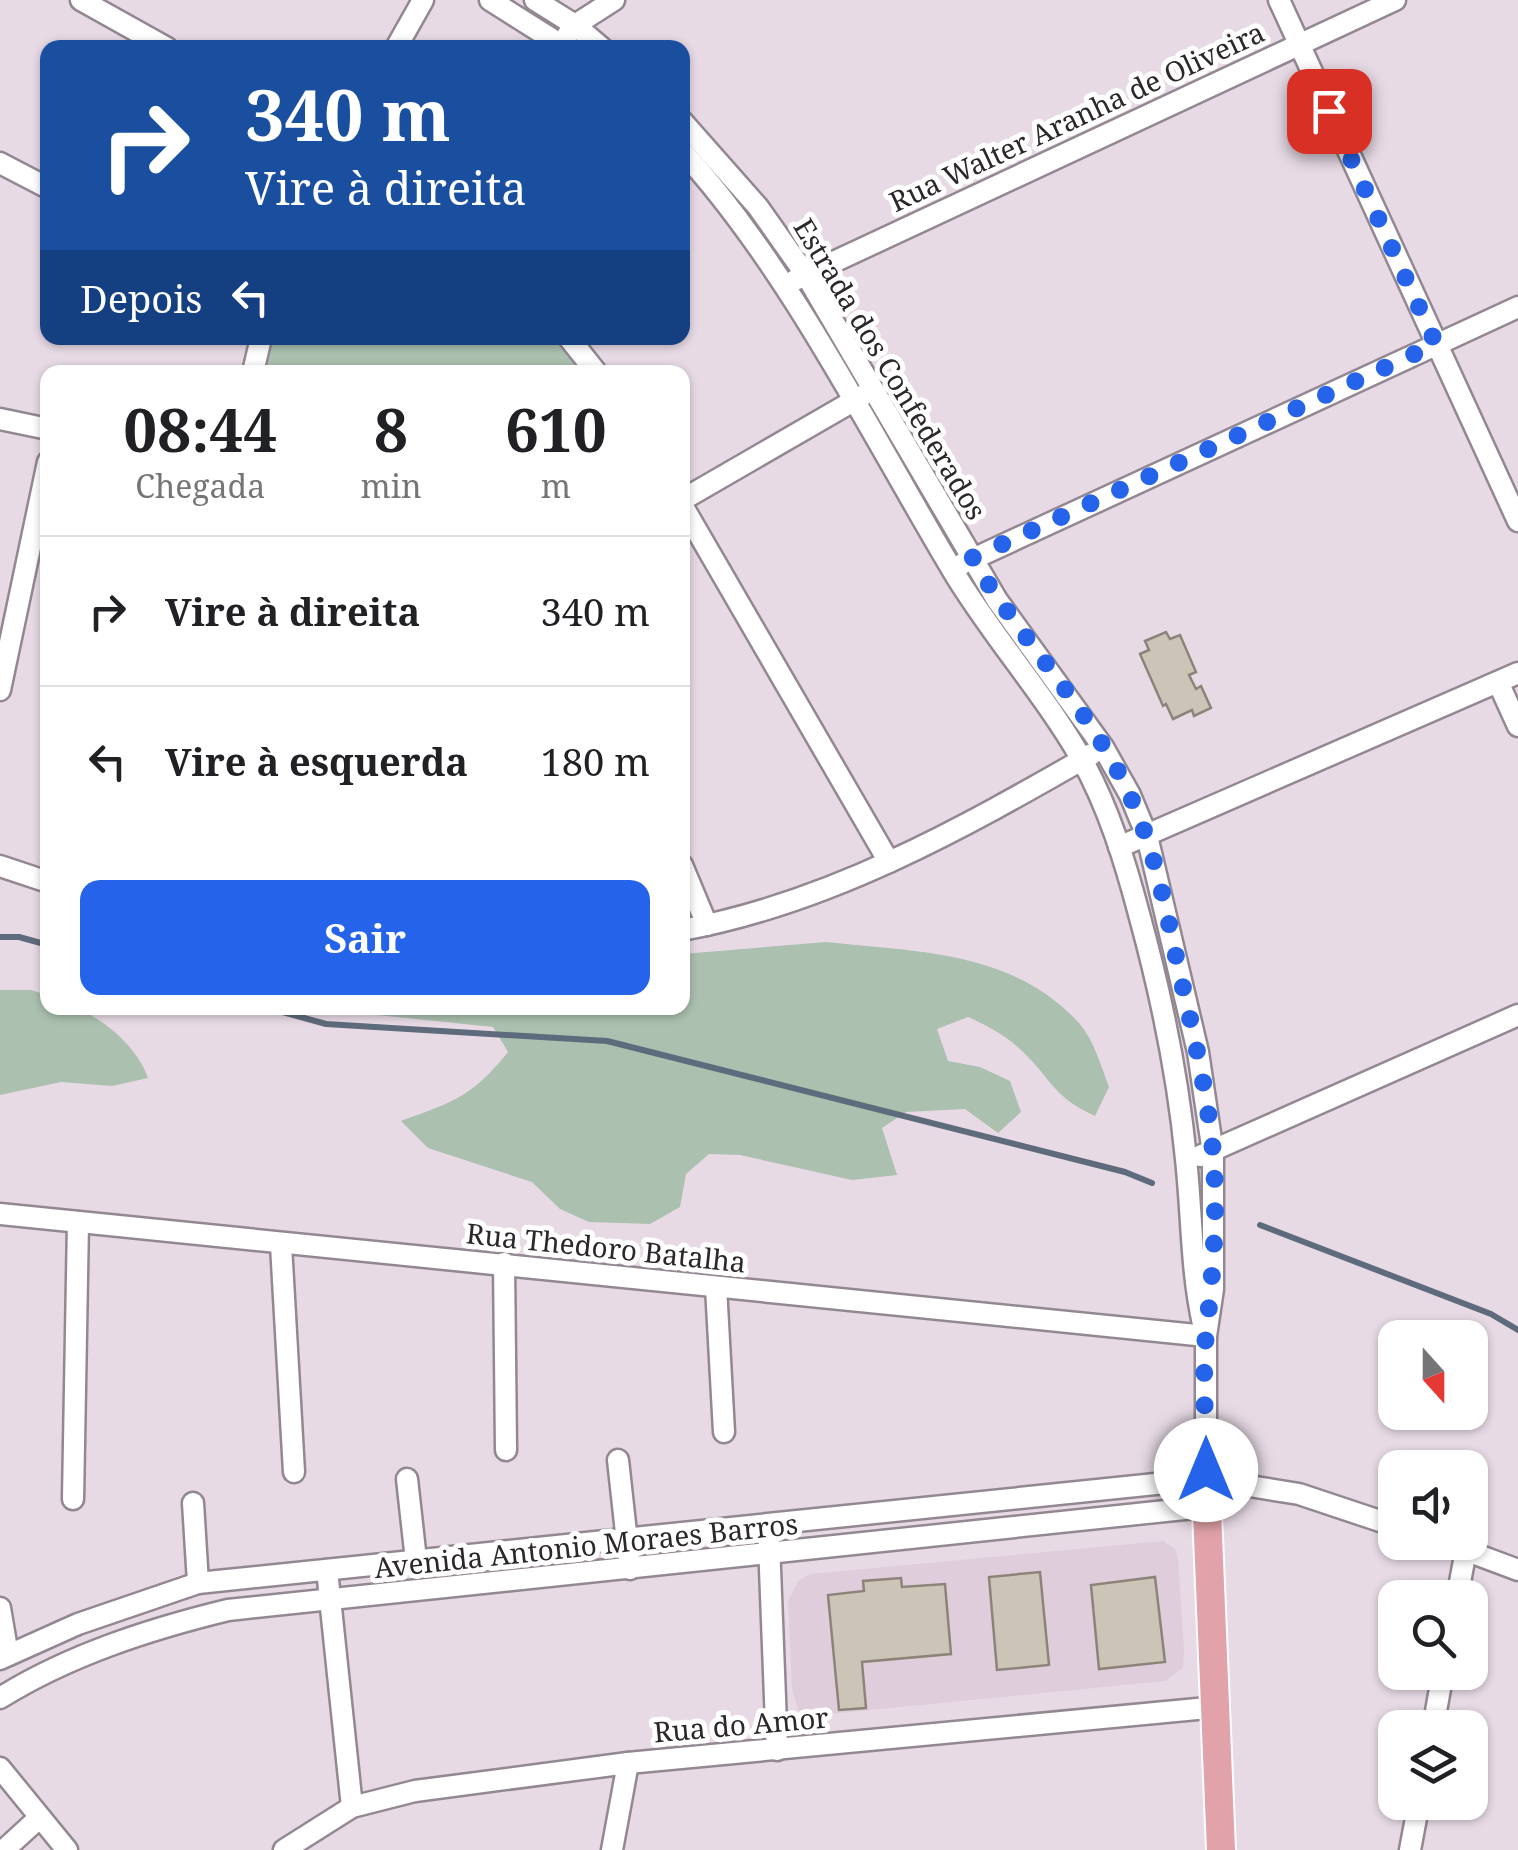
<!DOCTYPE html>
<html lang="pt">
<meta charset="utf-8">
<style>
:root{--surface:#fff;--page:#f2f2f2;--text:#202124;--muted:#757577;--line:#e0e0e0;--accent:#2563eb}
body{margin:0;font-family:"Noto Serif",serif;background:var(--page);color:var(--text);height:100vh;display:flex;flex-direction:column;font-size:38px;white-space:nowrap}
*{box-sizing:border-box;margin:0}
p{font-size:32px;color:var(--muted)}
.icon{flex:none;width:55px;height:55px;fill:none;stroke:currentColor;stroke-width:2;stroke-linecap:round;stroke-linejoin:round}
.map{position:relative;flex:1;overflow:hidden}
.details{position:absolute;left:40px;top:365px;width:650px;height:650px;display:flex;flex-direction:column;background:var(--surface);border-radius:20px;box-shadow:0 2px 8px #0004}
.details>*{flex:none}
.top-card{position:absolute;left:40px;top:40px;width:650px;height:305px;border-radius:20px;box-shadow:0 2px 8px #0004;background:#1a4fa0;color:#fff;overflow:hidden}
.needle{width:65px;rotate:159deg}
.tools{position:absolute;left:1378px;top:1320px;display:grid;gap:20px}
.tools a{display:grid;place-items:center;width:110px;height:110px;border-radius:20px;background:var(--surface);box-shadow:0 2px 8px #0004;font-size:50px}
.pin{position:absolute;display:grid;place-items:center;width:85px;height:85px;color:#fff;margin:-42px;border-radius:20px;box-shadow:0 5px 15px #0006}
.me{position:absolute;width:110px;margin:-55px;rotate:0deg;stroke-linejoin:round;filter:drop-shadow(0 0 8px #0008)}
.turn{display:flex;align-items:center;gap:35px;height:210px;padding:0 40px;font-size:45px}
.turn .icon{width:130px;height:130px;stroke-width:2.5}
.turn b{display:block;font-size:70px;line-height:85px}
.then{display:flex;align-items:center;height:95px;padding:0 40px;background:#0003;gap:20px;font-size:38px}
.eta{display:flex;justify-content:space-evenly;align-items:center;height:170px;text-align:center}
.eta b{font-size:60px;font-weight:700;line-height:70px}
.action{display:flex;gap:20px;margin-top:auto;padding:20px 40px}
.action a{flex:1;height:115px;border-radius:20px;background:var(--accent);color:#fff;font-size:40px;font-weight:700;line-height:115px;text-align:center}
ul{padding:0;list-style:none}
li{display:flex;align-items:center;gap:30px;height:150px;padding:0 40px;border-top:2px solid var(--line)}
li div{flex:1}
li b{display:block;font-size:38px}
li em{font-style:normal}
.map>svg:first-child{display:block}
.built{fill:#dfcddc}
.green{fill:#abc0af}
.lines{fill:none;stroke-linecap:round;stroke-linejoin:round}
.stream{stroke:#5d6b7c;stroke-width:6}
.building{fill:#ccc4b6;stroke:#8c8478;stroke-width:2.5}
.minor-casing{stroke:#938892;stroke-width:25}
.major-casing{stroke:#fff;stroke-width:32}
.minor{stroke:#fff;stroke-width:20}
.major{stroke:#e1a2a9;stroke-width:28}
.route{stroke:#2563eb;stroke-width:18;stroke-dasharray:0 32.4}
.labels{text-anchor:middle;stroke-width:10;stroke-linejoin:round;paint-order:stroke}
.street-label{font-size:28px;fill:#2b272b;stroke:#fff}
</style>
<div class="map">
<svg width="1518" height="1850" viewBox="0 0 1518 1850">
<rect width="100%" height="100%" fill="#e7dae5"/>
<polygon class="built" points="1163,1541 1175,1549 1178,1558 1184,1650 1183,1668 1165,1681 809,1716 798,1710 792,1688 788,1601 798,1581 810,1574"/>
<g class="green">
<polygon points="270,338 556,338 583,372 262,372"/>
<path d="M826,942c91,10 186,8 253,81 15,17 22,43 30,64l-14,29c-43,-20 -41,-34 -72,-64 -16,-16 -35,-26 -55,-35l-31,12 11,32 32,6 30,14 11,31 -23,21 -33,-24 -59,3 -24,16 15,47 -45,5 -112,-25 -31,-1 -23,20 -6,33 -30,17 -61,-2 -29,-13 -28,-27 -104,-34 -27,-27c52,-19 71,-24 107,-69l-15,-25 -183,-19h372l1,-54z"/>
<path d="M31,990l16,5 1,13c10,0 23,-2 32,2 27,11 59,40 68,68l-36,8 -51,-4 -61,13v-105z"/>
</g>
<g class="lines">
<g class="stream">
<polyline points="0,937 19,937 48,945"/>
<polyline points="268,1008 326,1024 607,1041 1125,1172 1152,1183"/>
<polyline points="1260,1225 1491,1314 1518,1330"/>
</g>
</g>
<g class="building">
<polygon points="1166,632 1170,639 1180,635 1196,672 1189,675 1196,689 1201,686 1211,708 1194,716 1192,710 1173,719 1166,704 1163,706 1140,654 1149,650 1145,641"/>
<polygon points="1040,1572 1049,1665 997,1670 989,1577"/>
<polygon points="1155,1577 1165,1662 1099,1669 1091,1585"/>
<polygon points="901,1578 902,1587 945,1584 951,1654 862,1662 866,1708 839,1710 828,1595 864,1591 863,1581"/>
</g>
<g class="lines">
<g class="minor-casing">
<g id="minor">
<polyline points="81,0 167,48"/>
<polyline points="490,0 566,48"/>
<polyline points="535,0 575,25 602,48"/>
<polyline points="1279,0 1518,521"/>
<polyline points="568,34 575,25 614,0"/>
<polyline points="396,48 423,0"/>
<polyline points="682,121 758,207 806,275 997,600 1103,747 1130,795 1147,836 1198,1052 1213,1153 1213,1289 1206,1336 1206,1470"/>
<path d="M682,151c107,117 189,283 271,420 39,65 90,121 128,187 27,48 44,103 58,156 22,80 39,162 47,245 6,55 5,111 17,165"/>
<polyline points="0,163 48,188"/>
<polyline points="795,280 1395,0"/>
<polyline points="569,338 596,372"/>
<polyline points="253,372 261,338"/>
<polyline points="0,419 48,429"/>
<polyline points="682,500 862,396"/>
<polyline points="682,505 889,862"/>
<polyline points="962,564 1518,307"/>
<polyline points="1498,682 1518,726"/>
<polyline points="0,690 48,462"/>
<polyline points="1119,847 1518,673"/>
<polyline points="682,865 707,925"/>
<polyline points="0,866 48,882"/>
<path d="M682,930c148,-27 281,-102 410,-176"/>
<polyline points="1200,1156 1518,1015"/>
<polyline points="0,1214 1206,1336"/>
<polyline points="281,1245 294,1472"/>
<polyline points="504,1263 506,1450"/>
<polyline points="716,1287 724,1432"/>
<polyline points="618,1460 630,1569"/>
<circle cx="1205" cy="1491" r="21"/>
<polyline points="407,1479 416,1560"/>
<polyline points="1225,1482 1299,1494 1395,1526"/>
<polyline points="73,1499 78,1222"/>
<polyline points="193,1503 198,1583"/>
<polyline points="1443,1542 1518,1570"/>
<polyline points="769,1543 777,1750"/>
<polyline points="327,1570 352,1807"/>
<polyline points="1457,1598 1466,1550"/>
<polyline points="0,1608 8,1655"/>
<polyline points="0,1659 78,1624 198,1583 1165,1483 1190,1476"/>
<path d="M0,1698c69,-43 150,-69 228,-88l966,-102"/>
<polyline points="1433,1728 1443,1672"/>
<polyline points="0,1768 67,1850"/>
<polyline points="4,1850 39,1818"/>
<polyline points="284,1850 352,1807 415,1791 628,1763 1218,1707"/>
<polyline points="612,1850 628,1763"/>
<polyline points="1410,1850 1419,1802"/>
</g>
</g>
<g class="major-casing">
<polyline id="major" points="1207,1512 1221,1850"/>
</g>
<use href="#minor" class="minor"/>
<use href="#major" class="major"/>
</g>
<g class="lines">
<path class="route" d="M1206,1470c0,-45 -4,-92 0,-136 7,-60 12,-122 7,-182 -6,-63 -21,-125 -35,-186 -12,-57 -23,-115 -47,-168 -39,-88 -110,-158 -159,-240l464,-214 -107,-233"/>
</g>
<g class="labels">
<g class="street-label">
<text transform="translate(1077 117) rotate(-25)" y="10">Rua Walter Aranha de Oliveira</text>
<text transform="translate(890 369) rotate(59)" y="10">Estrada dos Confederados</text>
<text transform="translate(606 1248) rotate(6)" y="10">Rua Thedoro Batalha</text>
<text transform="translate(586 1546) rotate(-6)" y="10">Avenida Antonio Moraes Barros</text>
<text transform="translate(741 1725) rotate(-5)" y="10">Rua do Amor</text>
</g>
</g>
</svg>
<div class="tools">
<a><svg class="needle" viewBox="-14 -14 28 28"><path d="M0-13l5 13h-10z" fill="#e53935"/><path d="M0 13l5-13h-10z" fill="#757577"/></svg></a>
<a><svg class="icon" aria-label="sound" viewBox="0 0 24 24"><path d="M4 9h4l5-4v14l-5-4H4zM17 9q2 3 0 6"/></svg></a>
<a><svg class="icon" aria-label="search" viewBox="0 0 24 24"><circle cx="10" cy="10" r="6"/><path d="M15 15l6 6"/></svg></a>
<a><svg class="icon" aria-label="layers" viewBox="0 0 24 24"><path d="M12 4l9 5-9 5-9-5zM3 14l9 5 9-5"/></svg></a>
</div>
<div class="pin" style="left:1329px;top:111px;background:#d93025"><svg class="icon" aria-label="arrive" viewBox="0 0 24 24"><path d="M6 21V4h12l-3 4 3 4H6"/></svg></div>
<svg class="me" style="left:1206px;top:1470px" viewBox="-20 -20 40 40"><circle r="19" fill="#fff"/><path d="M0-13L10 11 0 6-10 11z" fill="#2563eb"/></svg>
<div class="top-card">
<div class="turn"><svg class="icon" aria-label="right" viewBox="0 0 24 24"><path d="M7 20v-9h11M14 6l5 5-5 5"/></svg><div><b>340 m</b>Vire à direita</div></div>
<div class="then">Depois<svg class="icon" aria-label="left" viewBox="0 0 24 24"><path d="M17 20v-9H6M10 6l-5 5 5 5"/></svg></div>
</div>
<section class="details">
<div class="eta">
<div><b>08:44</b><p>Chegada</p></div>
<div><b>8</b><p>min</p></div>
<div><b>610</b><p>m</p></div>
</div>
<ul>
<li><svg class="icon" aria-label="right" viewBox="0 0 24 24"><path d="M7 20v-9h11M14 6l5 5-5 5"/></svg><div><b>Vire à direita</b></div><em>340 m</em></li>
<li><svg class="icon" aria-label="left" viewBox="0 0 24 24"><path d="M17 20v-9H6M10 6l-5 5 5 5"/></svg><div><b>Vire à esquerda</b></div><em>180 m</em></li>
</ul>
<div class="action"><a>Sair</a></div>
</section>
</div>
